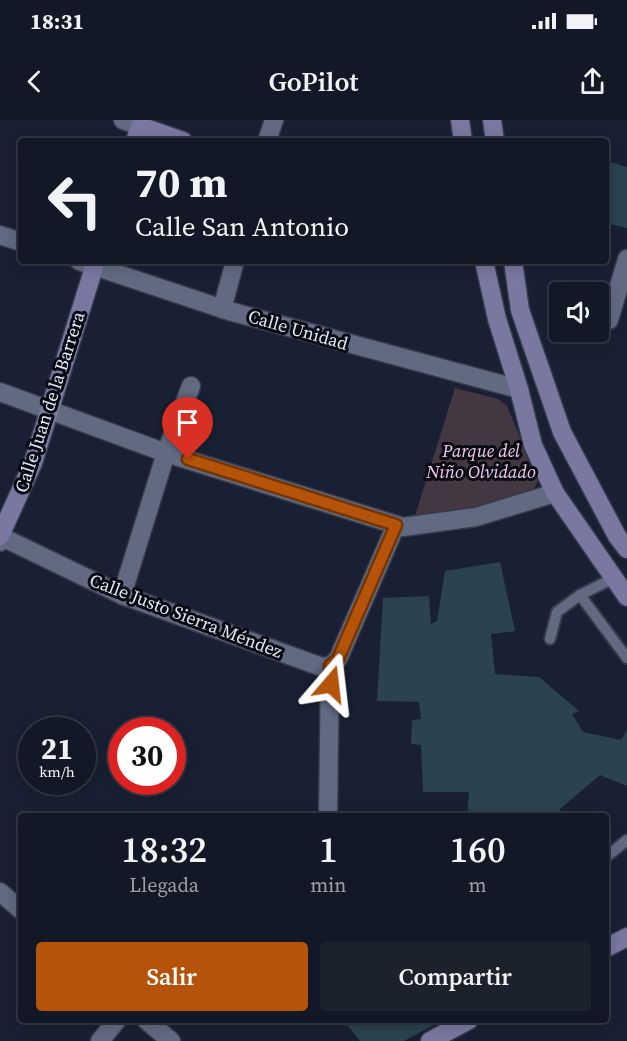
<!DOCTYPE html>
<html lang="es">
<meta charset="utf-8">
<style>
:root{--surface:#131826;--page:#1c212e;--text:#f1f3f6;--muted:#9da0a7;--line:#323743;--accent:#b45309}
body{margin:0;font-family:"Source Serif 4",serif;background:var(--page);color:var(--text);height:100vh;display:flex;flex-direction:column;font-size:22px;white-space:nowrap}
*{box-sizing:border-box;margin:0}
p{font-size:20px;color:var(--muted)}
.icon{flex:none;width:33px;height:33px;fill:none;stroke:currentColor;stroke-width:2;stroke-linecap:round;stroke-linejoin:round}
.map{position:relative;flex:1;overflow:hidden}
.details{position:absolute;left:18px;top:693px;width:591px;height:210px;display:flex;flex-direction:column;background:var(--surface);border-radius:6px;box-shadow:0 3px 15px #0003,0 0 0 2px var(--line)}
.details>*{flex:none}
.hud{position:absolute;left:18px;top:18px;width:591px;height:126px;border-radius:6px;box-shadow:0 3px 15px #0003,0 0 0 2px var(--line);background:#131826;color:var(--text);overflow:hidden}
.fabs{position:absolute;left:549px;top:162px;display:grid;gap:12px}
.fabs a{display:grid;place-items:center;width:60px;height:60px;border-radius:6px;background:var(--surface);box-shadow:0 3px 15px #0003,0 0 0 2px var(--line);font-size:30px}
.speed{position:absolute;left:18px;top:597px;display:flex;gap:12px;font-size:30px;font-weight:700;text-align:center}
.speed>*{display:grid;place-content:center;width:78px;height:78px;border-radius:50%;background:var(--surface);box-shadow:0 3px 15px #0003,0 0 0 2px var(--line);line-height:1}
.speed small{font-size:15px;font-weight:400}
.speed .limit{border:9px solid #d22;background:#fff;color:#111}
.pin{position:absolute;display:grid;place-items:center;width:51px;height:51px;color:#fff;margin:-62px -26px;border-radius:50% 50% 50% 0;rotate:-45deg;box-shadow:0 0 6px #0007}
.pin .icon{rotate:45deg}
.me{position:absolute;width:66px;margin:-33px;rotate:17deg;stroke-linejoin:round;filter:drop-shadow(0 0 4px #0008)}
.turn{display:flex;align-items:center;gap:21px;height:126px;padding:0 18px;font-size:27px}
.turn .icon{width:78px;height:78px;stroke-width:2.5}
.turn b{display:block;font-size:42px;line-height:51px}
.eta{display:flex;justify-content:space-evenly;align-items:center;height:102px;text-align:center}
.eta b{font-size:36px;font-weight:600;line-height:42px}
.primary-button{display:flex;gap:12px;margin-top:auto;padding:12px 18px}
.primary-button a{flex:1;height:69px;border-radius:6px;background:var(--accent);color:#fff;font-size:24px;font-weight:600;line-height:69px;text-align:center}
.primary-button a+a{background:var(--page);color:var(--text)}
.status{display:flex;justify-content:space-between;align-items:center;height:42px;padding:0 30px;background:var(--surface);direction:ltr}
.status svg{height:16px;fill:currentColor}
header{display:flex;justify-content:space-between;align-items:center;height:78px;padding:0 18px;background:var(--surface);font-size:27px;font-weight:600}
.map>svg:first-child{display:block}
.green{fill:#433741}
.building{fill:#2b4250}
.lines{fill:none;stroke-linecap:round;stroke-linejoin:round}
.lane-casing{stroke:#363a4a;stroke-width:14}
.street-casing{stroke:#363a4a;stroke-width:21}
.secondary-casing{stroke:#363a4a;stroke-width:21}
.lane{stroke:#616a81;stroke-width:10}
.street{stroke:#616a81;stroke-width:18}
.secondary{stroke:#7a78a1;stroke-width:18}
.route-casing{stroke:#753606;stroke-width:15}
.route{stroke:#b45309;stroke-width:10}
.labels{text-anchor:middle;stroke-width:6;stroke-linejoin:round;paint-order:stroke}
.street-label{font-size:18px;fill:#e2e7f4;stroke:#070a12}
.park-label{font-size:18px;font-style:italic;fill:#f4c7ec;stroke:#070a12}
</style>
<div class="status"><b>18:31</b><svg viewBox="0 0 49 12"><path d="M0 12V9h3v3zM5 12V6h3v6zM10 12V3h3v9zM15 12V0h3v12zM26 1h20v11H26zM47 4h2v5h-2z"/></svg></div>
<header><svg class="icon" aria-label="back" viewBox="0 0 24 24"><path d="M15 5l-7 7 7 7"/></svg>GoPilot<svg class="icon" aria-label="share" viewBox="0 0 24 24"><path d="M12 15V3M7 8l5-5 5 5M5 13v7h14v-7"/></svg></header>
<div class="map">
<svg width="627" height="921" viewBox="0 0 627 921">
<rect width="100%" height="100%" fill="#192033"/>
<polygon class="green" points="455,268 498,279 507,286 538,361 531,374 475,389 414,399"/>
<g class="building">
<polygon points="610,42 627,47 627,108 606,103 606,61"/>
<polygon points="500,442 515,511 491,514 495,554 539,557 579,591 572,594 583,612 621,620 627,610 627,666 600,655 560,689 561,696 467,696 469,672 423,672 421,625 411,624 412,600 421,599 419,582 377,581 383,478 429,476 431,504 437,501 445,451"/>
<polygon points="343,900 443,900 404,921 360,921"/>
</g>
<g class="lines">
<g class="lane-casing">
<g id="lane">
<polyline points="580,475 627,538"/>
<polyline points="550,519 557,492 580,475 612,459"/>
<polyline points="606,737 627,720"/>
</g>
</g>
<g class="street-casing">
<g id="street">
<polyline points="123,0 140,6 142,0"/>
<polyline points="267,21 274,0"/>
<polyline points="0,115 21,122"/>
<polyline points="79,141 229,191 519,269"/>
<polyline points="222,189 235,141"/>
<polyline points="609,200 627,139"/>
<polyline points="0,272 166,333 403,407 476,397 555,373"/>
<polyline points="0,422 2,417 122,475 322,547 330,546 338,539 396,405"/>
<polyline points="122,475 166,333 191,266"/>
<polyline points="328,696 330,546"/>
<polyline points="0,772 21,790"/>
<polyline points="146,900 171,921"/>
<polyline points="100,921 117,900"/>
</g>
</g>
<g class="secondary-casing">
<g id="secondary">
<polyline points="460,0 463,21"/>
<polyline points="492,0 495,21"/>
<polyline points="135,21 140,6 183,21"/>
<polyline points="484,141 497,199 519,269 533,325 555,373 627,477"/>
<polyline points="513,141 520,190 562,312 617,416 627,429"/>
<polyline points="0,416 33,343 96,141"/>
<polyline points="606,828 627,817"/>
<polyline points="430,921 469,900"/>
</g>
</g>
<use href="#lane" class="lane"/>
<use href="#street" class="street"/>
<use href="#secondary" class="secondary"/>
</g>
<g class="lines">
<g class="route-casing">
<polyline id="route" points="188,339 396,405 338,539 330,546 331,564"/>
</g>
<use href="#route" class="route"/>
</g>
<g class="labels">
<g class="street-label">
<text transform="translate(298 210) rotate(16)" y="6">Calle Unidad</text>
<text transform="translate(50 282) rotate(-72)" y="6">Calle Juan de la Barrera</text>
<text transform="translate(186 496) rotate(21)" y="6">Calle Justo Sierra Méndez</text>
</g>
<g class="park-label">
<text x="481" y="337">Parque del<tspan x="481" dy="21">Niño Olvidado</tspan></text>
</g>
</g>
</svg>
<div class="fabs">
<a><svg class="icon" aria-label="sound" viewBox="0 0 24 24"><path d="M4 9h4l5-4v14l-5-4H4zM17 9q2 3 0 6"/></svg></a>
</div>
<div class="speed"><div>21<small>km/h</small></div><div class="limit">30</div></div>
<div class="pin" style="left:188px;top:339px;background:#d93025"><svg class="icon" aria-label="arrive" viewBox="0 0 24 24"><path d="M6 21V4h12l-3 4 3 4H6"/></svg></div>
<svg class="me" style="left:331px;top:564px" viewBox="-20 -20 40 40"><path d="M0-17L14 15 0 8-14 15z" fill="#b45309" stroke="#fff" stroke-width="4"/></svg>
<div class="hud">
<div class="turn"><svg class="icon" aria-label="left" viewBox="0 0 24 24"><path d="M17 20v-9H6M10 6l-5 5 5 5"/></svg><div><b>70 m</b>Calle San Antonio</div></div>
</div>
<section class="details">
<div class="eta">
<div><b>18:32</b><p>Llegada</p></div>
<div><b>1</b><p>min</p></div>
<div><b>160</b><p>m</p></div>
</div>
<div class="primary-button"><a>Salir</a><a>Compartir</a></div>
</section>
</div>
